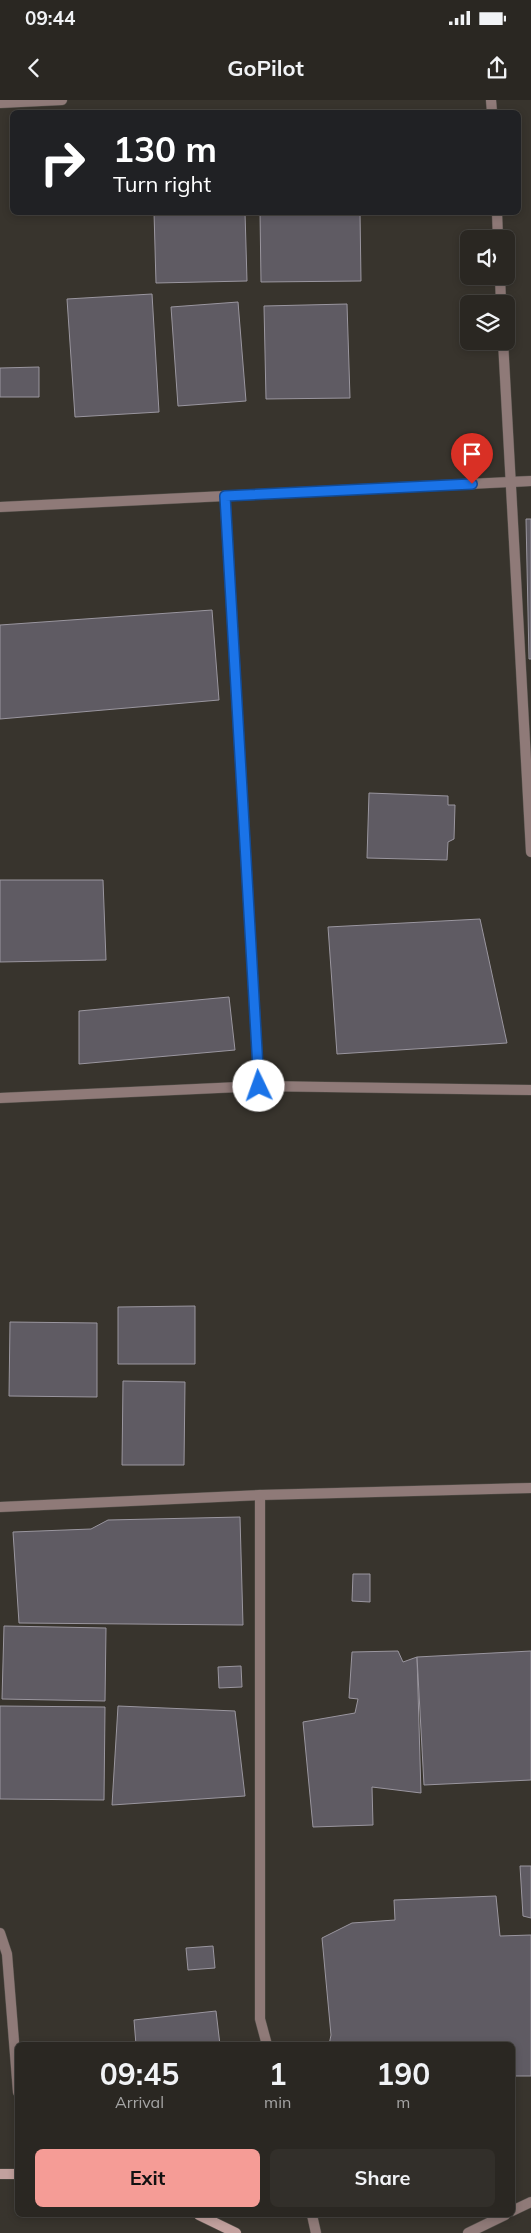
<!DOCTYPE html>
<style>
:root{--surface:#2a2722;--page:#322f2a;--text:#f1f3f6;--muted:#a5a5a5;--line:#464440;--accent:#f59c96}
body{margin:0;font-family:Mulish,sans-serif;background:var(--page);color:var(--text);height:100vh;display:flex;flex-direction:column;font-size:19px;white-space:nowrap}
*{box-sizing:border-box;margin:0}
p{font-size:16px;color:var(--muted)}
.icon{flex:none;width:28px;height:28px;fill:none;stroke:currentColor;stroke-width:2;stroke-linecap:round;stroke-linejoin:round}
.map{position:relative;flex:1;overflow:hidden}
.side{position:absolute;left:15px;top:1942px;width:500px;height:175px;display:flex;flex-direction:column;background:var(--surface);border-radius:8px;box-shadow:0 2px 8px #0003,0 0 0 1px var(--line)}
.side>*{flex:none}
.guide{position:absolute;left:10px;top:10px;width:511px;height:105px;border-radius:8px;box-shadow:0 2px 8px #0003,0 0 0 1px var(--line);background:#202124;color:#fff;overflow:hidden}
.controls{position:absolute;left:460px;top:130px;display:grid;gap:10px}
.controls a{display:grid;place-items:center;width:55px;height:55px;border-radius:8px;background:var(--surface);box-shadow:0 2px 8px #0003,0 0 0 1px var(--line);font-size:25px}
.pin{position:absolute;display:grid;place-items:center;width:42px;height:42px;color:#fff;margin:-51px -21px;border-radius:50% 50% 50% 0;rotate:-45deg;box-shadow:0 0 5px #0007}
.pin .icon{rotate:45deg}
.me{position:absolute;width:55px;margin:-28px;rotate:357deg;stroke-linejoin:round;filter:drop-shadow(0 0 4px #0008)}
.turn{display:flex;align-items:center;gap:18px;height:105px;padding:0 20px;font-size:22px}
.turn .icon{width:65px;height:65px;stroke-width:2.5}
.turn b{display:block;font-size:35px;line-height:42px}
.eta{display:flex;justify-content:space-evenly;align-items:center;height:85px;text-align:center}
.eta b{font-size:30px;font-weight:700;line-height:35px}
.primary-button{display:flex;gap:10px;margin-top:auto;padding:10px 20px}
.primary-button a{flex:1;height:58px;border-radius:8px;background:var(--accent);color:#111;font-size:20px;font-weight:700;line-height:58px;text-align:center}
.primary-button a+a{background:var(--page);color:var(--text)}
.status{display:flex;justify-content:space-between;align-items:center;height:35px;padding:0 25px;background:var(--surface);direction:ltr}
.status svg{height:14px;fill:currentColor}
header{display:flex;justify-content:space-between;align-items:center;height:65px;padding:0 20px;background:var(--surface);font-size:22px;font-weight:700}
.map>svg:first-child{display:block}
.building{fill:#5f5b63;stroke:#9a969f}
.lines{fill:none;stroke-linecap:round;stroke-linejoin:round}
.street-casing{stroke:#55514b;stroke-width:11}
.secondary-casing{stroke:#55514b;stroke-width:11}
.street{stroke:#8f7a78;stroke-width:10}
.secondary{stroke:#c2a19e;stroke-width:10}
.route-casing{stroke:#114b97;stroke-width:12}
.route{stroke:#1a73e8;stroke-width:9}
</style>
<div class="status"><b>09:44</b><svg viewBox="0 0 49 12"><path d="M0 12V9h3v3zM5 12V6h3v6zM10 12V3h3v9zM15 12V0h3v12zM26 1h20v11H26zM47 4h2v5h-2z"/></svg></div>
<header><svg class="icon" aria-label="back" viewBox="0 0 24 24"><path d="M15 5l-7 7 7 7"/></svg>GoPilot<svg class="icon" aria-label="share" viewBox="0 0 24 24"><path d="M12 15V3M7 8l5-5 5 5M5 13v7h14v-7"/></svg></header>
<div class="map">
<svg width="531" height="2133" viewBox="0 0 531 2133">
<rect width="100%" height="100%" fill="#38342d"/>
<g class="building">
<polygon points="154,112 245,112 247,181 156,183"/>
<polygon points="260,112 360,112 361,181 261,182"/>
<polygon points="152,194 159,312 75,317 67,199"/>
<polygon points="238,202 246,301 178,306 171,207"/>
<polygon points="347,204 350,298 266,299 264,206"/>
<polygon points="39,267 39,297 0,297 0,268"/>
<polygon points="526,419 531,419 531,559 529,559"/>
<polygon points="212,510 219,600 0,619 0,525"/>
<polygon points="369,693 448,696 448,705 455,705 454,739 448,742 447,760 367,758"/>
<polygon points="0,780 103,780 106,860 0,862"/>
<polygon points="480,819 507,943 337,954 328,827"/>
<polygon points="229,897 235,950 79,964 79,911"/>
<polygon points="195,1206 195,1264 118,1264 118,1207"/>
<polygon points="10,1222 97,1223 97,1297 9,1296"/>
<polygon points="123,1281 185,1282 184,1365 122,1365"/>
<polygon points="240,1417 243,1525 19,1523 13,1432 91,1429 108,1420"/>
<polygon points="353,1474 370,1474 370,1502 352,1501"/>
<polygon points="4,1526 106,1528 105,1601 2,1599"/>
<polygon points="398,1551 403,1562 417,1557 421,1693 372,1687 373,1725 313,1727 303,1622 355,1613 358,1599 349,1598 352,1552"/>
<polygon points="531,1551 531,1680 424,1685 417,1557"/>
<polygon points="241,1566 242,1587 219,1588 218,1567"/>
<polygon points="0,1606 105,1607 104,1700 0,1699"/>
<polygon points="118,1606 235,1611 245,1696 112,1705"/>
<polygon points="520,1766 531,1766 531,1818 523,1816"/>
<polygon points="496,1796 500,1836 531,1835 531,1976 512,1976 512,1945 329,1945 331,1935 322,1838 352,1823 395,1820 394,1800"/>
<polygon points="213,1846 215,1868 188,1870 186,1848"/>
<polygon points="216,1911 220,1945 136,1945 134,1920"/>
</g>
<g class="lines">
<g class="street-casing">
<g id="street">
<polyline points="491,0 492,12"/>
<polyline points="0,3 62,0"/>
<polyline points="497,112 498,139"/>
<polyline points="500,176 501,204"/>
<polyline points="503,241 531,752"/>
<polyline points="225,396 259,986"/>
<polyline points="0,407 531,381"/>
<polyline points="0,998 259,986 531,990"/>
<polyline points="260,1395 260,1919 267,1945"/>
<polyline points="0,1407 260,1395 531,1388"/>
<polyline points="0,1833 7,1854 18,1992"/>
<polyline points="512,2111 531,2102"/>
<polyline points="312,2115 316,2133"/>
<polyline points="468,2133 505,2115"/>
</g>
</g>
<g class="secondary-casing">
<g id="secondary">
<polyline points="0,2074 18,2074"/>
<polyline points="199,2115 236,2133"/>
</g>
</g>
<use href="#street" class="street"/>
<use href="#secondary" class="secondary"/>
</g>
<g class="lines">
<g class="route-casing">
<polyline id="route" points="259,986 225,396 472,384"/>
</g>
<use href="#route" class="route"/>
</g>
</svg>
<div class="controls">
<a><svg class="icon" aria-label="sound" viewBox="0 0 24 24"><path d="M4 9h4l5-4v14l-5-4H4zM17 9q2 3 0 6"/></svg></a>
<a><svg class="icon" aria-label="layers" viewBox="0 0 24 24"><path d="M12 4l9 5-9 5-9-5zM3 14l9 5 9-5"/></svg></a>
</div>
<div class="pin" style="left:472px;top:384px;background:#d93025"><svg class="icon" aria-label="arrive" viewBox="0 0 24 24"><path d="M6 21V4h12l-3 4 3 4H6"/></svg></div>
<svg class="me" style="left:259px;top:986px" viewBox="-20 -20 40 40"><circle r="19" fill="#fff"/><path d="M0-13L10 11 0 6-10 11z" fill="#1a73e8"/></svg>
<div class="guide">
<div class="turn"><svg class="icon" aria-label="right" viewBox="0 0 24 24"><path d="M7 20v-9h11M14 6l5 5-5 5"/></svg><div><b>130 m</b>Turn right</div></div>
</div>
<section class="side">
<div class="eta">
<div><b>09:45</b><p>Arrival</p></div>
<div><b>1</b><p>min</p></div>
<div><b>190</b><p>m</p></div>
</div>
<div class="primary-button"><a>Exit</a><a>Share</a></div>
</section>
</div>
